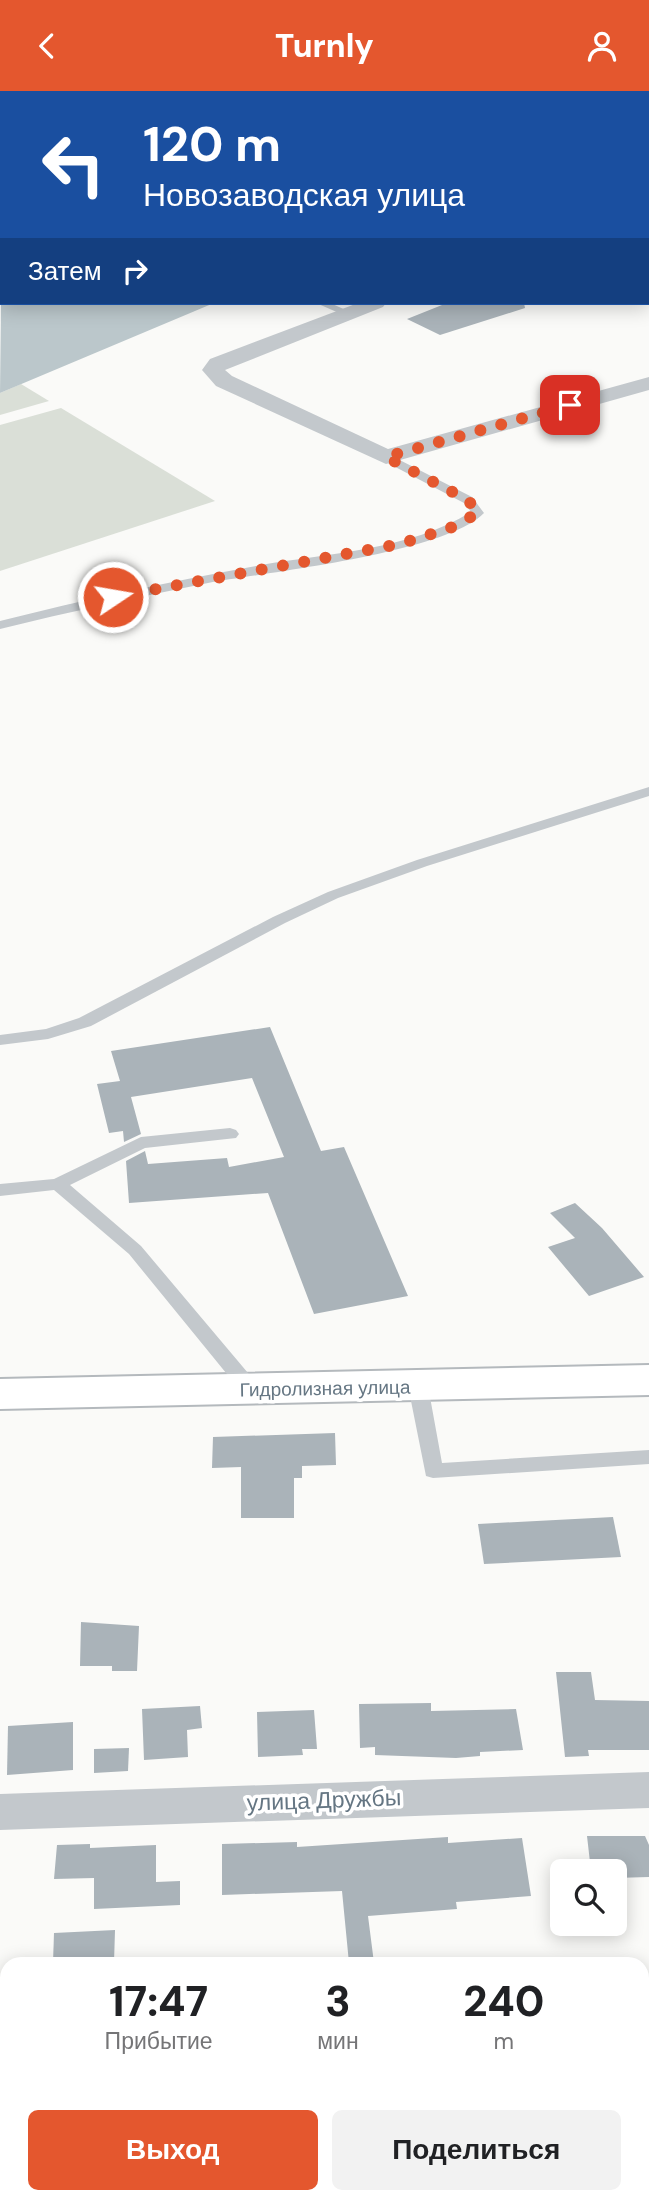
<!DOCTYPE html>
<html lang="ru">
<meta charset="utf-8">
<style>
:root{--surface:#fff;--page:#f2f2f2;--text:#202124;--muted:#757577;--accent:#e4572e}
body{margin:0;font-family:"DM Sans",sans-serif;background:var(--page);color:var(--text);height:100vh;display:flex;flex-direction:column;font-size:26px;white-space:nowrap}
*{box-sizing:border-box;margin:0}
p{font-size:23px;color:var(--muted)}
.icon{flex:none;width:38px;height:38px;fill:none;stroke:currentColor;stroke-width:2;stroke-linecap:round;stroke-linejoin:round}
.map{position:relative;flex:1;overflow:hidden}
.drawer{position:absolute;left:0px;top:1866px;width:649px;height:247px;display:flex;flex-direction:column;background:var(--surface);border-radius:21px 21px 0 0;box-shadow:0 4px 18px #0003}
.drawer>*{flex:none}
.banner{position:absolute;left:0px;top:0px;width:649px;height:214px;box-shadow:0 4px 18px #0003;background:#1a4fa0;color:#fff;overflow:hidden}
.controls{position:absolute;left:550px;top:1768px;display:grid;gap:14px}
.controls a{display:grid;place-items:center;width:77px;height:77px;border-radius:10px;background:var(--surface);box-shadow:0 4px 18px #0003;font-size:35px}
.pin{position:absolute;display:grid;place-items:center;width:60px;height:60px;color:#fff;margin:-30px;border-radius:14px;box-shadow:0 4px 10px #0006}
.me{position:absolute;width:77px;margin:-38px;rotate:78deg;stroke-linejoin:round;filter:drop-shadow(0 0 5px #0008)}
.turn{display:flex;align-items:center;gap:24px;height:147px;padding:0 28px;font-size:32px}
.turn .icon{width:91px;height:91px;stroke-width:2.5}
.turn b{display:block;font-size:49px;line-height:60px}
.then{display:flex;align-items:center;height:66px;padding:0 28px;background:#0003;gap:14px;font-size:26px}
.eta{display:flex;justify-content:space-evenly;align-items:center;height:119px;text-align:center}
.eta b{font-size:42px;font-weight:800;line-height:49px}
.action{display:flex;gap:14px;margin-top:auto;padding:14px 28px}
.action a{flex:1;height:80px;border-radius:10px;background:var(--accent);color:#fff;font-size:28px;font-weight:800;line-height:80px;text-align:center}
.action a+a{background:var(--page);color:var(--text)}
header{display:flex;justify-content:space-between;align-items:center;height:91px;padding:0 28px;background:var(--accent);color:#fff;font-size:32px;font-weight:800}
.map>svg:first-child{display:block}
.green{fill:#dadfd7}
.water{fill:#bbc7cb}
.building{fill:#aab3b9}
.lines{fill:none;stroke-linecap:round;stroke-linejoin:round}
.highway-casing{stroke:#b4b9bd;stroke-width:4}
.lane{fill:#c3c8cc;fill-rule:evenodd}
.street{fill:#c3c8cc;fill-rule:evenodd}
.highway{fill:#fff;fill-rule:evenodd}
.route{stroke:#e4572e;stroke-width:12;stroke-dasharray:0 21.6}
.labels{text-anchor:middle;stroke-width:7;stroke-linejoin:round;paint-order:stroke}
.street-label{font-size:19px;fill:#657683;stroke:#fff}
.near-street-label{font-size:23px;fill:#657683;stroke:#fff}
</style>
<header><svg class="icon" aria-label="back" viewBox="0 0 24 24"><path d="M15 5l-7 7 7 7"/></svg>Turnly<svg class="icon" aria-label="person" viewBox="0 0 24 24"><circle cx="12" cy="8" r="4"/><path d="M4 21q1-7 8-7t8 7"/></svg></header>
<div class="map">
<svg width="649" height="2112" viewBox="0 0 649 2112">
<rect width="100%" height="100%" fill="#fafaf8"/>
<g class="green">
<polygon points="21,293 49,310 0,324 0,302"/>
<polygon points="61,317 215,410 0,480 0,334"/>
<polygon points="7,2102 7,2105 163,2105 196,2112 0,2112 0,2104"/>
<polygon points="306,2105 560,2105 561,2112 327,2112"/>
</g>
<g class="water">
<polygon points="120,0 494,0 495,2 118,2"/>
<polygon points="2,129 2,212 214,212 0,302"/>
</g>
<g class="building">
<polygon points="447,212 524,212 525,217 440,244 407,228"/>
<polygon points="270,936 321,1060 344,1056 408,1205 314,1223 268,1102 129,1112 126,1070 145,1060 148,1073 227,1067 229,1076 284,1066 252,987 131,1006 141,1043 124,1051 123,1040 109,1042 97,993 120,990 111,960"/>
<polygon points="575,1112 602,1137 644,1186 589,1205 548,1156 575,1147 550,1122"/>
<polygon points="335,1342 336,1374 302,1375 302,1387 294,1387 294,1427 241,1427 241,1376 212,1377 213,1346"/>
<polygon points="613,1426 621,1466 484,1473 478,1433"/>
<polygon points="81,1531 139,1535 137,1580 112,1580 112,1575 80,1575"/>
<polygon points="556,1581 591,1581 595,1609 649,1610 649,1659 588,1659 589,1665 565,1666"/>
<polygon points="431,1612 431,1620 516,1618 523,1659 480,1661 480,1665 456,1667 375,1664 375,1656 360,1657 359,1613"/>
<polygon points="200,1615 202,1637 187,1639 188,1666 144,1669 142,1618"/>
<polygon points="314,1619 317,1658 302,1658 303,1664 258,1666 257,1621"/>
<polygon points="73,1631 73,1679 7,1684 8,1635"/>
<polygon points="129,1657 128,1680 94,1682 94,1658"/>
<polygon points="587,1745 645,1745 649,1754 649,1786 614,1787 614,1780 591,1780"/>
<polygon points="448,1746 448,1752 522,1747 531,1805 456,1811 457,1818 368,1825 374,1872 349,1872 342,1800 222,1804 222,1753 297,1751 297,1756"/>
<polygon points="90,1753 90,1757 156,1754 156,1791 180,1790 180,1814 94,1818 94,1787 54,1788 57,1754"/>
<polygon points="115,1839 114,1872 53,1872 54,1842"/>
</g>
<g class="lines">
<g class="highway-casing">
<polygon id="highway" points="649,1274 649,1304 0,1318 0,1288"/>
</g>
<g class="lane">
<polygon points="316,212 330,212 355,223 346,225"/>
<path d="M386,362l86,44 12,16c-39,40 -216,59 -276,70 -70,14 -139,29 -208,46v-8c86,-22 173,-40 261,-56 69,-12 148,-15 210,-53l-7,-9 -82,-43v-6z"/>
<polygon points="649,696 649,705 427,775 338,807 285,832 91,935 48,948 0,954 0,944 46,938 79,927 273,826 328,801 417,769"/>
<polygon points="230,1037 236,1039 239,1043 236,1047 145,1057 70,1094 141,1155 258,1294 261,1299 258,1304 244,1304 129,1163 54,1099 0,1105 0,1093 54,1088 141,1046"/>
<polygon points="418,1288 425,1290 428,1295 442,1372 649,1359 649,1373 433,1387 426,1385 408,1295 411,1290"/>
<polygon points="643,2016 649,2019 647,2072 642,2072"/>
</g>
<g class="street">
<polygon points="649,87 649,99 648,100 648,88"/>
<polygon points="358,212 386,212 383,216 225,279 232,285 388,358 649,286 649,299 386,373 216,295 202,279 210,268"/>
<polygon points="649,1681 649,1717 0,1739 0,1703"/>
<rect x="642" y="2006" width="7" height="44"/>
<rect x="0" y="2020" width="7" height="46"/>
<polygon points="204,2105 272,2105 275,2112 206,2112"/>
</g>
<use href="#highway" class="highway"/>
</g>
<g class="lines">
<polyline class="route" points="113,506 400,453 450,437 478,422 468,409 386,366 570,314"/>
</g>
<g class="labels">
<g class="street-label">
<text transform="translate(325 1297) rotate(-1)" y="7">Гидролизная улица</text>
</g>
<g class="near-street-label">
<text transform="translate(324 1709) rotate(-2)" y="8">улица Дружбы</text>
</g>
</g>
</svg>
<div class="controls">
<a><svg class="icon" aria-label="search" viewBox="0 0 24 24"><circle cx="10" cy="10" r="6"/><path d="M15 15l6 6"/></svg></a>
</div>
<div class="pin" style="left:570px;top:314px;background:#d93025"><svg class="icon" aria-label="arrive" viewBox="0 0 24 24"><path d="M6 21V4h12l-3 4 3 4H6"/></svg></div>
<svg class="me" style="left:113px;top:506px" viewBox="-20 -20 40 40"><circle r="17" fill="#e4572e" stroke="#fff" stroke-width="3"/><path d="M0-11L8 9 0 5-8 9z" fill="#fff"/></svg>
<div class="banner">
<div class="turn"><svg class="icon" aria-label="left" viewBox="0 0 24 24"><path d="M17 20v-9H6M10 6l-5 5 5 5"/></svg><div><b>120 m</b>Новозаводская улица</div></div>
<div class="then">Затем<svg class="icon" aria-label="right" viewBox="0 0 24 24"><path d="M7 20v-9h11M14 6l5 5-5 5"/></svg></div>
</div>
<section class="drawer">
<div class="eta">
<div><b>17:47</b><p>Прибытие</p></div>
<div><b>3</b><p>мин</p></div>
<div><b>240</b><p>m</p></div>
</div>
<div class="action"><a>Выход</a><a>Поделиться</a></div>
</section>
</div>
